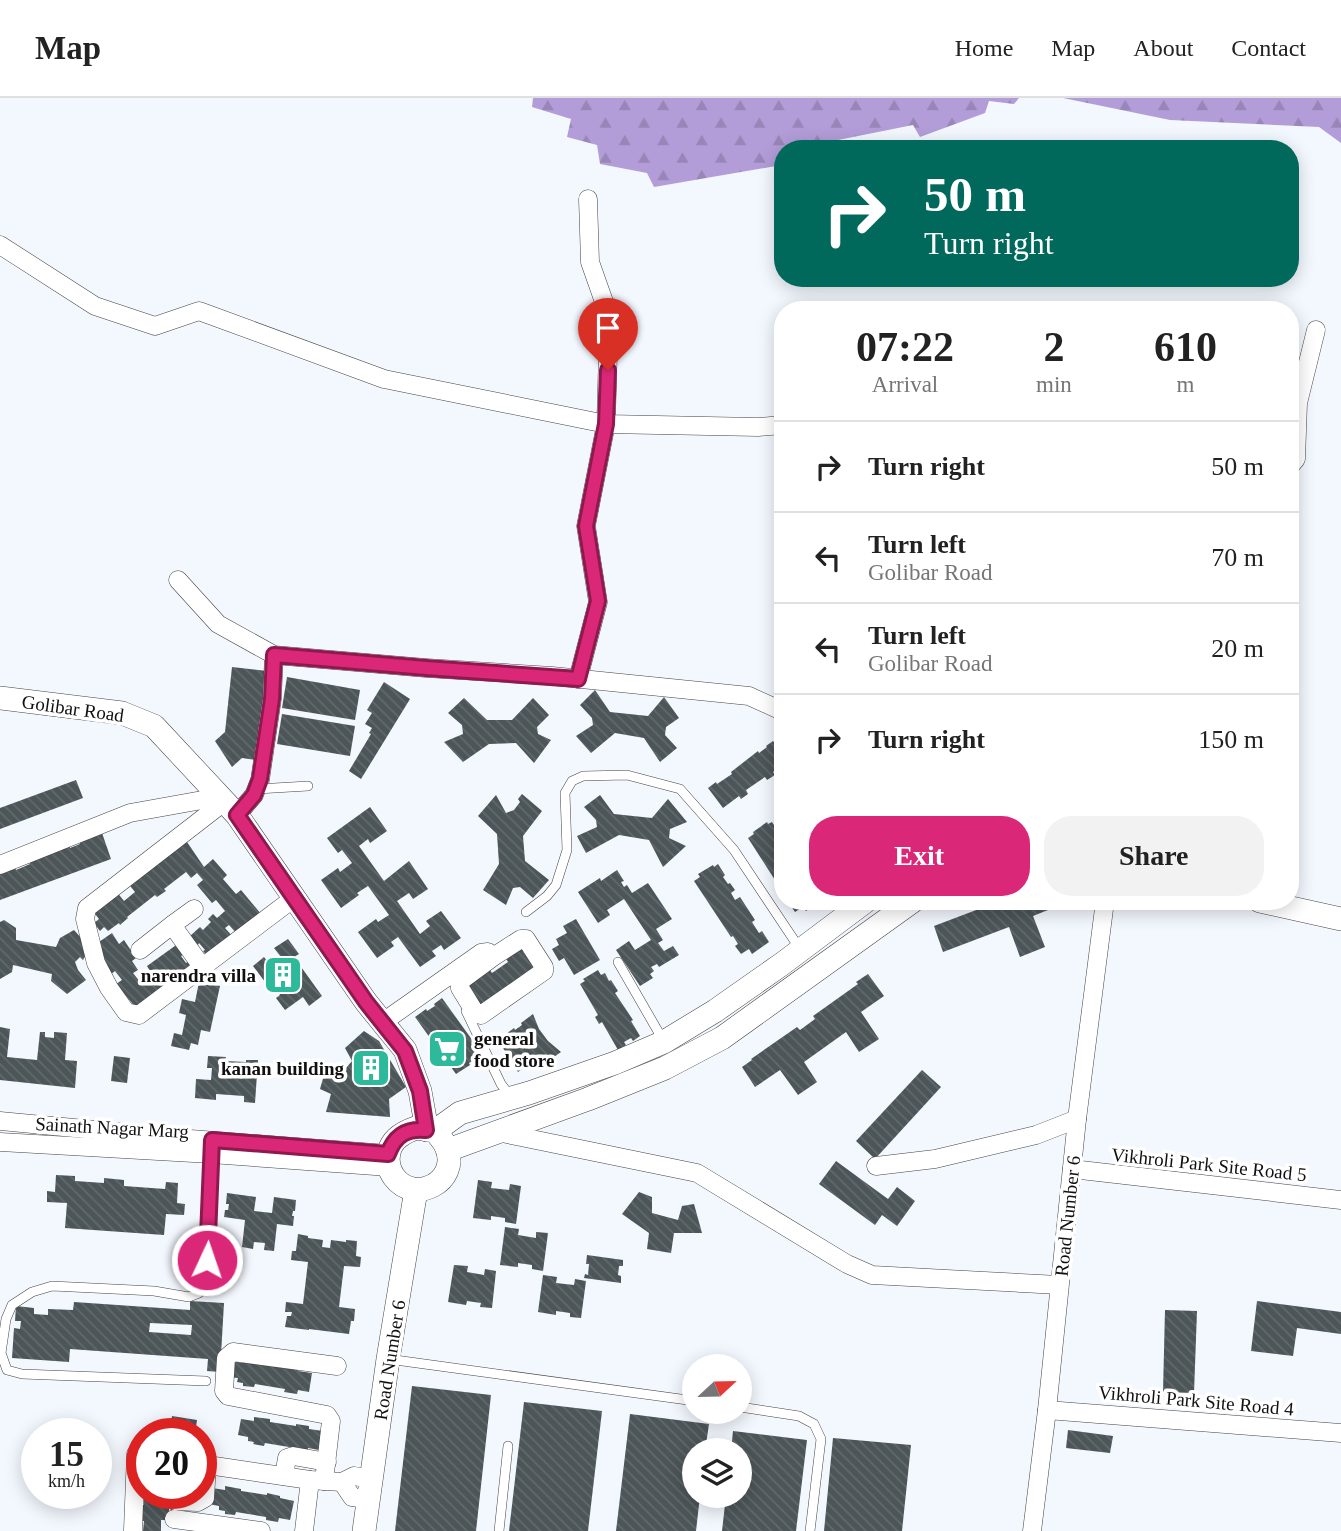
<!DOCTYPE html>
<style>
:root{--surface:#fff;--page:#f2f2f2;--text:#222;--muted:#767676;--line:#e0e0e0;--accent:#db2777}
body{margin:0;font-family:"Times New Roman",serif;background:var(--page);color:var(--text);height:100vh;display:flex;flex-direction:column;font-size:26px;white-space:nowrap}
*{box-sizing:border-box;margin:0}
p{font-size:23px;color:var(--muted)}
.icon{flex:none;width:38px;height:38px;fill:none;stroke:currentColor;stroke-width:2;stroke-linecap:round;stroke-linejoin:round}
.map{position:relative;flex:1;overflow:hidden}
.details{position:absolute;left:774px;top:203px;width:525px;height:609px;display:flex;flex-direction:column;background:var(--surface);border-radius:28px;box-shadow:0 4px 18px #0003}
.details>*{flex:none}
.top-card{position:absolute;left:774px;top:42px;width:525px;height:147px;border-radius:28px;box-shadow:0 4px 18px #0003;background:#00695c;color:#fff;overflow:hidden}
.needle{width:46px;rotate:68deg}
.fabs{position:absolute;left:682px;top:1256px;display:grid;gap:14px}
.fabs a{display:grid;place-items:center;width:70px;height:70px;border-radius:50%;background:var(--surface);box-shadow:0 4px 18px #0003;font-size:35px}
.speed{position:absolute;left:21px;top:1320px;display:flex;gap:14px;font-size:35px;font-weight:700;text-align:center}
.speed>*{display:grid;place-content:center;width:91px;height:91px;border-radius:50%;background:var(--surface);box-shadow:0 4px 18px #0003;line-height:1}
.speed small{font-size:18px;font-weight:400}
.speed .limit{border:10px solid #d22;background:#fff;color:#111}
.pin{position:absolute;display:grid;place-items:center;width:60px;height:60px;color:#fff;margin:-72px -30px;border-radius:50% 50% 50% 0;rotate:-45deg;box-shadow:0 0 7px #0007}
.pin .icon{rotate:45deg}
.me{position:absolute;width:77px;margin:-38px;rotate:3deg;stroke-linejoin:round;filter:drop-shadow(0 0 5px #0008)}
.turn{display:flex;align-items:center;gap:24px;height:147px;padding:0 35px;font-size:32px}
.turn .icon{width:91px;height:91px;stroke-width:2.5}
.turn b{display:block;font-size:49px;line-height:60px}
.eta{display:flex;justify-content:space-evenly;align-items:center;height:119px;text-align:center}
.eta b{font-size:42px;font-weight:700;line-height:49px}
.primary-button{display:flex;gap:14px;margin-top:auto;padding:14px 35px}
.primary-button a{flex:1;height:80px;border-radius:28px;background:var(--accent);color:#fff;font-size:28px;font-weight:700;line-height:80px;text-align:center}
.primary-button a+a{background:var(--page);color:var(--text)}
ul{padding:0;list-style:none}
li{display:flex;align-items:center;gap:21px;height:91px;padding:0 35px;border-top:2px solid var(--line)}
li div{flex:1}
li b{display:block;font-size:26px}
li em{font-style:normal}
header{display:flex;align-items:center;gap:42px;box-sizing:border-box;height:98px;padding:0 35px;background:var(--surface);border-bottom:2px solid var(--line)}
header strong{font-size:33px}
nav{display:flex;gap:38px;margin-inline-start:auto;font-size:24px}
.map>svg:first-child{display:block}
.forest{fill:url(#forest-firs)}
.building{fill:url(#building-back-hatch);fill-rule:evenodd}
.lines{fill:none;stroke-linecap:round;stroke-linejoin:round}
.service-casing{stroke:#434343;stroke-width:10}
.minor-casing{stroke:#434343;stroke-width:19}
.tertiary-casing{stroke:#434343;stroke-width:24}
.service{stroke:#fff;stroke-width:9}
.minor{stroke:#fff;stroke-width:18}
.tertiary{stroke:#fff;stroke-width:23}
.route-casing{stroke:#8e194d;stroke-width:18}
.route{stroke:#db2777;stroke-width:12}
.labels{text-anchor:middle;stroke-width:7;stroke-linejoin:round;paint-order:stroke}
.street-label{font-size:19px;fill:#101010;stroke:#fff}
.poi-label{font-size:19px;font-weight:bold;fill:#101010;stroke:#fff;text-anchor:end}
</style>
<header>
<strong>Map</strong>
<nav><a>Home</a><a>Map</a><a>About</a><a>Contact</a></nav>
</header>
<div class="map">
<svg width="1341" height="1433" viewBox="0 0 1341 1433">
<defs>
<pattern id="forest-firs" width="22" height="20" patternUnits="userSpaceOnUse" patternTransform="scale(1.75)"><rect width="22" height="20" fill="#b39dd8"/><path d="M5 1l3.5 6h-7zM16 11l3.5 6h-7z" fill="#9986b8"/></pattern>
<pattern id="building-back-hatch" width="6" height="6" patternUnits="userSpaceOnUse" patternTransform="scale(1.75)"><rect width="6" height="6" fill="#4c5558"/><path d="M-1 5l2 2M0 0l6 6M5-1l2 2" fill="none" stroke="#61696b"/></pattern>
</defs>
<rect width="100%" height="100%" fill="#f3f7fe"/>
<g class="forest">
<polygon points="533,0 1019,0 1014,6 989,3 985,15 920,39 913,27 793,51 782,51 782,67 654,89 647,75 600,66 597,47 567,39 571,21 532,9"/>
<polygon points="1063,0 1341,0 1341,45 1319,29 1170,22"/>
</g>
<g class="building">
<polygon points="232,569 267,573 256,662 242,660 232,669 215,643 225,634"/>
<polygon points="287,579 360,592 355,622 282,610"/>
<polygon points="384,584 410,601 361,681 349,673 371,636 369,635 372,630 365,626 372,615 367,612"/>
<polygon points="595,592 610,614 648,618 664,599 679,620 666,629 665,637 677,650 660,664 644,640 615,635 591,655 576,638 593,627 592,620 580,607"/>
<polygon points="464,600 487,622 512,622 533,600 549,617 537,629 538,636 551,642 534,665 516,645 489,646 463,664 444,644 463,636 462,627 448,615"/>
<polygon points="282,616 355,628 350,658 277,646"/>
<polygon points="773,643 782,655 782,668 773,674 775,677 767,682 765,679 746,692 748,696 741,701 739,698 723,710 708,690 716,684 717,686 732,676 731,674 758,653 759,655 767,649 766,648"/>
<polygon points="76,682 83,700 0,731 0,710"/>
<polygon points="522,696 542,713 523,738 525,763 549,782 533,800 520,789 513,790 506,807 483,792 499,766 497,736 478,718 496,697 506,715 514,712 520,704 518,701"/>
<polygon points="600,697 614,716 652,720 668,701 687,724 670,731 669,740 686,748 663,769 649,742 619,737 586,755 577,738 597,729 596,722 584,709"/>
<polygon points="370,709 387,733 370,745 368,741 359,748 384,783 409,763 428,791 413,801 409,795 397,803 420,836 430,828 426,823 441,813 461,840 444,852 441,847 432,853 436,858 420,869 398,839 391,844 394,848 377,860 358,834 376,821 378,824 389,817 368,788 357,795 359,797 341,810 321,782 338,770 340,774 352,765 342,752 338,755 327,740"/>
<polygon points="767,724 768,726 772,724 779,735 777,736 782,745 782,793 748,740 754,736 753,734"/>
<polygon points="102,735 111,761 0,802 0,772 15,767 16,772 30,766 28,762 69,747 70,750 80,746 79,743"/>
<polygon points="185,741 204,769 213,761 227,777 223,781 236,796 241,792 261,816 237,836 229,827 225,830 233,839 209,860 203,853 205,852 199,845 198,847 190,838 200,829 203,832 211,824 208,821 213,816 217,820 225,813 216,802 212,805 197,787 203,782 197,775 191,780 186,774 164,791 166,793 157,799 155,797 127,819 128,820 120,827 119,825 108,833 104,829 100,833 94,825 99,821 92,812 116,793 124,803 135,794 127,784"/>
<polygon points="718,766 725,777 723,779 728,786 730,785 735,792 731,795 735,802 740,799 755,822 752,824 759,835 762,833 769,844 752,856 749,851 741,856 735,848 738,846 733,838 731,839 694,783 700,779 698,776 713,767 714,769"/>
<polygon points="617,772 624,783 621,784 624,789 627,787 632,795 648,785 672,821 656,831 663,842 658,845 664,853 673,848 679,857 659,869 657,866 651,869 654,873 650,876 653,880 640,888 616,852 629,843 635,852 651,842 624,801 607,812 610,817 598,825 578,794 600,780 601,783"/>
<polygon points="792,803 821,803 806,813 803,809 795,814 789,805"/>
<polygon points="1000,803 1051,803 1053,810 1033,818 1045,849 1020,859 1009,829 943,854 934,828"/>
<polygon points="576,821 600,862 574,877 564,860 559,863 552,851 559,847 556,841 567,835 563,828"/>
<polygon points="4,822 16,830 16,842 56,849 60,840 74,832 90,850 83,862 80,859 75,864 78,872 86,882 67,896 51,883 52,876 13,867 12,874 0,881 0,824"/>
<polygon points="112,835 119,846 124,842 136,860 132,863 138,872 133,875 140,884 147,879 145,876 150,873 147,868 179,845 185,855 181,858 186,865 190,862 196,870 137,911 116,886 122,882 115,873 110,877 99,860 103,857 96,846"/>
<polygon points="288,841 299,856 294,859 322,898 309,908 303,899 285,912 276,900 280,897 272,885 268,888 253,868 264,859 270,867 281,859 274,850"/>
<polygon points="521,844 527,852 523,854 533,868 536,865 541,871 480,915 464,885 487,868 492,875 508,864 504,857"/>
<polygon points="598,872 601,877 605,875 609,883 611,882 618,893 615,895 633,922 631,923 640,938 633,943 631,940 624,944 626,947 618,952 602,924 599,926 595,919 598,917 580,886 585,883 583,881"/>
<polygon points="868,876 884,898 861,914 879,941 859,954 846,934 804,964 817,984 798,997 780,972 755,989 742,969 752,962 751,961 797,929 800,932 815,921 813,918 858,886 856,884"/>
<polygon points="199,884 220,888 210,934 201,932 198,947 191,945 189,952 171,948 174,935 182,937 186,917 179,915 182,901 195,904"/>
<polygon points="442,900 483,957 469,965 470,967 456,976 415,919 426,911 427,913 435,908 434,906"/>
<polygon points="533,916 539,931 548,943 561,954 544,966 538,959 518,974 498,942 514,930 515,932 522,927 521,925"/>
<polygon points="0,929 10,931 7,959 37,962 40,934 45,934 45,939 54,940 54,934 67,935 65,962 77,963 75,990 0,982"/>
<polygon points="364,933 379,943 406,989 389,1001 390,1019 326,1014 331,996 320,991 324,977 340,977 352,963 345,950"/>
<polygon points="114,958 130,960 127,985 111,983"/>
<polygon points="208,958 226,959 225,963 246,964 246,962 258,962 255,1005 244,1004 244,998 216,996 216,1002 195,1000 196,981 211,982 212,970 207,970"/>
<polygon points="922,972 941,989 875,1061 856,1043"/>
<polygon points="836,1063 888,1101 897,1089 915,1103 897,1128 882,1117 875,1127 819,1086"/>
<polygon points="56,1077 75,1078 75,1083 104,1085 104,1080 124,1082 124,1088 165,1091 166,1084 178,1085 177,1105 185,1106 184,1117 166,1116 164,1137 65,1130 67,1105 47,1104 47,1093 55,1094"/>
<polygon points="478,1082 492,1084 491,1090 509,1092 510,1086 521,1088 516,1126 505,1124 505,1120 491,1118 491,1122 473,1120"/>
<polygon points="639,1094 652,1099 652,1115 678,1122 682,1108 694,1106 702,1135 674,1135 671,1155 647,1151 649,1135 622,1116"/>
<polygon points="227,1095 256,1099 254,1113 272,1115 274,1099 296,1102 295,1113 293,1113 292,1118 294,1118 293,1128 277,1126 274,1153 264,1152 265,1145 254,1144 253,1151 242,1149 245,1122 224,1119 225,1112 228,1112 229,1106 226,1106"/>
<polygon points="505,1129 519,1131 518,1137 536,1140 536,1134 548,1135 543,1173 532,1171 532,1167 518,1165 518,1169 500,1167"/>
<polygon points="298,1136 308,1138 308,1140 323,1142 322,1149 330,1150 331,1142 346,1144 346,1142 357,1143 356,1158 361,1159 360,1169 344,1168 339,1209 355,1211 354,1223 351,1223 349,1236 309,1231 309,1232 285,1229 287,1218 291,1218 292,1214 285,1214 286,1204 303,1206 308,1164 291,1162 292,1153 296,1153"/>
<polygon points="587,1157 623,1162 623,1168 619,1168 618,1177 621,1178 621,1185 584,1180 585,1176 588,1177 589,1166 586,1166"/>
<polygon points="454,1167 468,1168 467,1174 484,1177 485,1171 496,1173 492,1210 480,1209 481,1205 467,1203 466,1207 448,1204"/>
<polygon points="543,1177 557,1179 556,1185 574,1187 575,1181 586,1183 581,1220 570,1219 570,1215 556,1213 556,1217 538,1214"/>
<path d="M190,1203l34,2 -4,69 -13,-1 1,-12 -138,-10 -1,13 -57,-4 2,-30 6,1 1,-8h-6l1,-15 18,2v6l14,1v-6l25,1 1,-8 116,8zM150,1225l42,2 -1,10 -42,-3z"/>
<polygon points="1257,1203 1341,1214 1341,1236 1297,1230 1293,1258 1251,1253"/>
<polygon points="1165,1212 1197,1213 1194,1295 1163,1294"/>
<polygon points="244,1260 299,1270 298,1273 312,1275 309,1294 298,1292 297,1296 284,1294 285,1291 255,1286 254,1289 243,1288 243,1285 237,1284 238,1280 228,1279 231,1263 243,1265"/>
<polygon points="412,1288 491,1297 476,1433 395,1433"/>
<polygon points="524,1304 602,1313 588,1433 509,1433"/>
<polygon points="630,1316 709,1326 705,1353 695,1353 695,1398 700,1398 696,1433 616,1433"/>
<polygon points="172,1318 197,1322 195,1335 170,1335"/>
<polygon points="254,1319 270,1321 270,1324 296,1328 296,1326 309,1328 309,1331 323,1333 319,1352 308,1350 307,1355 295,1350 265,1345 264,1348 253,1346 254,1344 248,1343 248,1339 238,1337 241,1321 254,1323"/>
<polygon points="1068,1332 1113,1338 1110,1355 1066,1350"/>
<polygon points="733,1333 807,1342 796,1433 722,1433 726,1398 740,1398 740,1353 731,1353"/>
<polygon points="833,1340 911,1347 902,1433 824,1433"/>
<polygon points="225,1388 241,1391 241,1393 267,1397 267,1395 280,1398 280,1400 294,1403 290,1422 279,1420 278,1424 266,1422 266,1419 236,1414 235,1417 225,1416 225,1413 219,1412 219,1408 209,1406 212,1390 225,1392"/>
<polygon points="144,1395 165,1395 165,1410 169,1410 169,1422 161,1422 161,1433 143,1433 144,1423 139,1423 139,1407 144,1407"/>
</g>
<g class="lines">
<g class="service-casing">
<g id="service">
<polyline points="257,691 308,688"/>
<polyline points="526,814 547,798 556,787 567,752 565,695 572,683 583,678 627,677 680,691 734,752 800,851"/>
<polyline points="618,864 663,942"/>
<polyline points="466,913 501,986 511,999"/>
<polyline points="388,1261 695,1303"/>
<polyline points="206,1283 22,1276 7,1272 1,1255 6,1221 12,1207 32,1194 52,1188 154,1193 189,1199 199,1195 206,1181 209,1143 211,1053"/>
<polyline points="740,1309 799,1318 814,1326 821,1341 810,1433"/>
<polyline points="499,1433 508,1348"/>
</g>
</g>
<g class="minor-casing">
<g id="minor">
<polyline points="0,147 95,208 155,228 199,213 384,281 606,326 758,329 782,327"/>
<polyline points="1290,368 1296,361 1298,305 1316,232"/>
<polyline points="178,482 218,526 274,557 426,570 552,578 749,598 782,613"/>
<polyline points="578,581 598,504 586,428 606,326 609,218 590,164 588,101"/>
<polyline points="224,704 87,810 85,821 96,865 109,890 126,914 139,917 294,800"/>
<polyline points="237,717 254,697 260,682 272,601 274,557"/>
<polyline points="0,767 130,715 219,699"/>
<polyline points="194,811 172,827 203,870"/>
<polyline points="140,852 172,827"/>
<polyline points="383,924 481,855 488,854 493,859 521,841 526,841 544,869 544,873 481,917 476,916 460,890 459,884 493,859"/>
<polyline points="0,1023 190,1041 388,1056"/>
<polyline points="497,1034 697,1075 847,1166 872,1177 1059,1187"/>
<polyline points="0,1044 211,1056 389,1069"/>
<polyline points="876,1068 935,1061 1036,1037 1077,1021"/>
<polyline points="1072,1071 1341,1102"/>
<polyline points="1047,1312 1341,1335"/>
<polyline points="201,1366 310,1382 342,1384 354,1378 372,1381"/>
<polyline points="284,1378 287,1360 293,1358 327,1364"/>
<polyline points="324,1383 331,1323 327,1317 228,1298 224,1293 226,1260 233,1254 337,1268"/>
<polyline points="342,1384 352,1399 368,1401"/>
<polyline points="175,1403 198,1404 205,1400 207,1367"/>
<polyline points="174,1421 261,1433"/>
<polyline points="133,1432 136,1356 142,1348"/>
<polyline points="304,1433 310,1382"/>
<polyline points="1032,1433 1047,1312 1077,1021 1105,803"/>
</g>
</g>
<g class="tertiary-casing">
<g id="tertiary">
<polyline points="0,600 122,615 154,628 237,717 366,904 405,952 420,993 427,1032"/>
<polyline points="1260,803 1341,821"/>
<path d="M416,1030l19,3c4,5 10,11 12,18 12,32 -32,56 -53,28 -5,-7 -7,-16 -5,-25 3,-14 15,-20 27,-24z"/>
<polyline points="435,1033 460,1015 529,995 615,965 664,944 715,913 782,866 866,803"/>
<polyline points="448,1052 588,1001 665,970 722,940 913,803"/>
<polyline points="364,1433 388,1261 416,1092"/>
</g>
</g>
<use href="#service" class="service"/>
<use href="#minor" class="minor"/>
<use href="#tertiary" class="tertiary"/>
</g>
<g class="lines">
<g class="route-casing">
<path id="route" d="M207,1162l5,-120 176,14c7,-19 19,-26 38,-24l-6,-39 -15,-40 -39,-49 -129,-187 17,-20 6,-16 12,-80 2,-44 152,13 152,11 20,-78 -12,-75 20,-102 2,-54"/>
</g>
<use href="#route" class="route"/>
</g>
<defs>
<g id="building-square" transform="scale(2.0125)"><rect x="-9" y="-9" width="18" height="18" rx="4" fill="#2dba9a" stroke="#fff"/><path d="M-4-6H4V6H1V3H-1V6H-4ZM-2.5-4.3h1.7v1.8h-1.7ZM.8-4.3h1.7v1.8H.8ZM-2.5-1h1.7V.8h-1.7ZM.8-1h1.7V.8H.8Z" fill="#fff"/></g>
<g id="supermarket-square" transform="scale(2.0125)"><rect x="-9" y="-9" width="18" height="18" rx="4" fill="#2dba9a" stroke="#fff"/><path d="M-6-5.5h2.5l.6 2H6L4.5 2H-2.5L-4.4-4H-6ZM-1.5 3.2a1.3 1.3 0 1 0 .1 0ZM3 3.2a1.3 1.3 0 1 0 .1 0Z" fill="#fff"/></g>
</defs>
<g fill-rule="evenodd">
<use href="#building-square" x="283" y="877"/>
<use href="#supermarket-square" x="447" y="951"/>
<use href="#building-square" x="371" y="970"/>
</g>
<g class="labels">
<g class="street-label">
<text transform="translate(73 610) rotate(8)" y="7">Golibar Road</text>
<text transform="translate(112 1029) rotate(3)" y="7">Sainath Nagar Marg</text>
<text transform="translate(1209 1066) rotate(6)" y="7">Vikhroli Park Site Road 5</text>
<text transform="translate(1067 1118) rotate(-84)" y="7">Road Number 6</text>
<text transform="translate(389 1262) rotate(-81)" y="7">Road Number 6</text>
<text transform="translate(1196 1302) rotate(5)" y="7">Vikhroli Park Site Road 4</text>
</g>
<g class="poi-label">
<text x="256" y="884">narendra villa</text>
<text x="474" y="947" text-anchor="start">general<tspan x="474" dy="22">food store</tspan></text>
<text x="344" y="977">kanan building</text>
</g>
</g>
</svg>
<div class="fabs">
<a><svg class="needle" viewBox="-14 -14 28 28"><path d="M0-13l5 13h-10z" fill="#e53935"/><path d="M0 13l5-13h-10z" fill="#767676"/></svg></a>
<a><svg class="icon" aria-label="layers" viewBox="0 0 24 24"><path d="M12 4l9 5-9 5-9-5zM3 14l9 5 9-5"/></svg></a>
</div>
<div class="speed"><div>15<small>km/h</small></div><div class="limit">20</div></div>
<div class="pin" style="left:608px;top:272px;background:#d93025"><svg class="icon" aria-label="arrive" viewBox="0 0 24 24"><path d="M6 21V4h12l-3 4 3 4H6"/></svg></div>
<svg class="me" style="left:207px;top:1162px" viewBox="-20 -20 40 40"><circle r="17" fill="#db2777" stroke="#fff" stroke-width="3"/><path d="M0-11L8 9 0 5-8 9z" fill="#fff"/></svg>
<div class="top-card">
<div class="turn"><svg class="icon" aria-label="right" viewBox="0 0 24 24"><path d="M7 20v-9h11M14 6l5 5-5 5"/></svg><div><b>50 m</b>Turn right</div></div>
</div>
<section class="details">
<div class="eta">
<div><b>07:22</b><p>Arrival</p></div>
<div><b>2</b><p>min</p></div>
<div><b>610</b><p>m</p></div>
</div>
<ul>
<li><svg class="icon" aria-label="right" viewBox="0 0 24 24"><path d="M7 20v-9h11M14 6l5 5-5 5"/></svg><div><b>Turn right</b></div><em>50 m</em></li>
<li><svg class="icon" aria-label="left" viewBox="0 0 24 24"><path d="M17 20v-9H6M10 6l-5 5 5 5"/></svg><div><b>Turn left</b><p>Golibar Road</p></div><em>70 m</em></li>
<li><svg class="icon" aria-label="left" viewBox="0 0 24 24"><path d="M17 20v-9H6M10 6l-5 5 5 5"/></svg><div><b>Turn left</b><p>Golibar Road</p></div><em>20 m</em></li>
<li><svg class="icon" aria-label="right" viewBox="0 0 24 24"><path d="M7 20v-9h11M14 6l5 5-5 5"/></svg><div><b>Turn right</b></div><em>150 m</em></li>
</ul>
<div class="primary-button"><a>Exit</a><a>Share</a></div>
</section>
</div>
